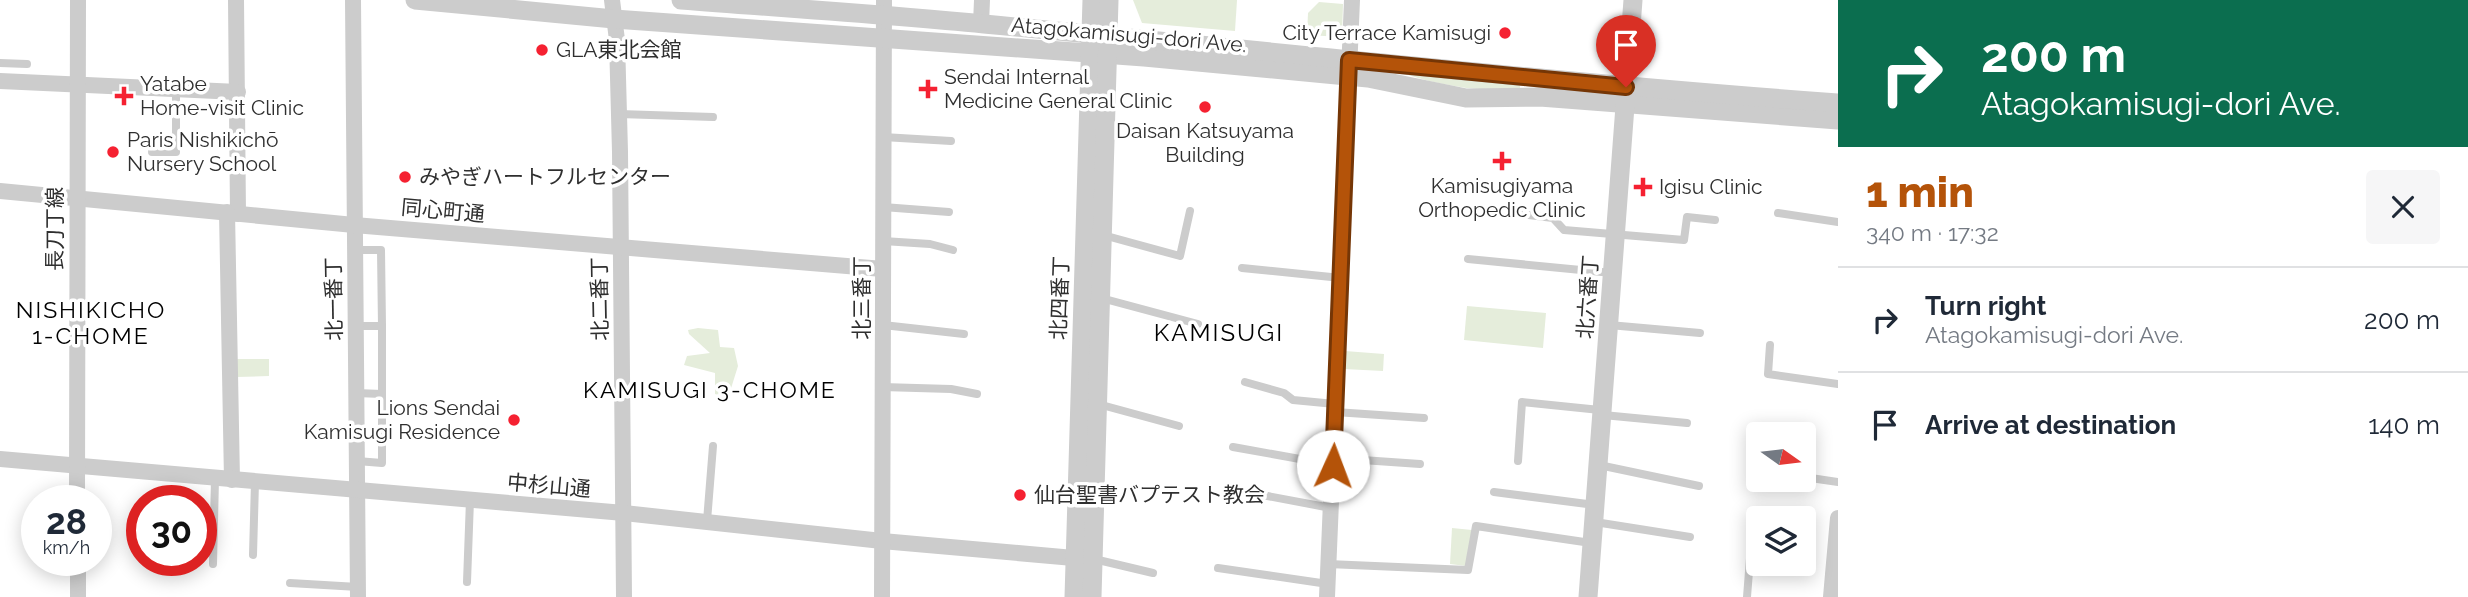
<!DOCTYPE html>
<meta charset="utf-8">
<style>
:root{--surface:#fff;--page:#f6f6f7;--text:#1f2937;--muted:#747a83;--line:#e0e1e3;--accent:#b45309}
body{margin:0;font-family:Raleway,"Noto Sans JP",sans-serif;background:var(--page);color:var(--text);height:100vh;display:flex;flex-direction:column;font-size:26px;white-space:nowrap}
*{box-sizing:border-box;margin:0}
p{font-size:23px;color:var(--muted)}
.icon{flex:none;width:38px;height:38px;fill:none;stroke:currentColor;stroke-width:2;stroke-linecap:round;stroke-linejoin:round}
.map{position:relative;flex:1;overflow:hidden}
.side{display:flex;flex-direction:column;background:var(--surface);width:630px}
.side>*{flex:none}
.banner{background:#0b6e4f;color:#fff;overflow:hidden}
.needle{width:46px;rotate:104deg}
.tools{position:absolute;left:1746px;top:422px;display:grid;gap:14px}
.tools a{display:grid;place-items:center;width:70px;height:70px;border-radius:7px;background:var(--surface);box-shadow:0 4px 18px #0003;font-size:35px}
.speed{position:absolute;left:21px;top:485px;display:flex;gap:14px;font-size:35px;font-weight:700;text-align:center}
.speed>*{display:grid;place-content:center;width:91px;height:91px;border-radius:50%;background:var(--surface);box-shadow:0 4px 18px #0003;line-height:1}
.speed small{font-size:18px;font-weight:400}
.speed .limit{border:10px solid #d22;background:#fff;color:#111}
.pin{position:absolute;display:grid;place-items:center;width:60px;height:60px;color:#fff;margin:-72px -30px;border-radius:50% 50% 50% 0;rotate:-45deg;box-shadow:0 0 7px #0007}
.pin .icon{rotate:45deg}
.me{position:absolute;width:77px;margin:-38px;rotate:2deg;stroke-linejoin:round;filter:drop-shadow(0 0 5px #0008)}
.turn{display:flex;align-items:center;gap:24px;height:147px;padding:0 28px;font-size:32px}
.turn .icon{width:91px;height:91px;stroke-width:2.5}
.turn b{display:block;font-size:49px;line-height:60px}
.round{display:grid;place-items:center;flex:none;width:74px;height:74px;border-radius:7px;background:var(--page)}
.head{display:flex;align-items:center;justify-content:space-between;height:119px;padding:0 28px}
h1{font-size:42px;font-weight:800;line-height:52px;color:var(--accent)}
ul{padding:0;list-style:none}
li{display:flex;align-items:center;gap:21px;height:105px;padding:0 28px;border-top:2px solid var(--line)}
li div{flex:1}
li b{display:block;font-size:26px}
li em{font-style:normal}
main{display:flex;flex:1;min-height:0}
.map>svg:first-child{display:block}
.green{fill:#e5eddb}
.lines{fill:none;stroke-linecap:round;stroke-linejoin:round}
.service{stroke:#ccc;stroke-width:8}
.minor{stroke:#ccc;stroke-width:16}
.tertiary{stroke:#ccc;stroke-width:19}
.route-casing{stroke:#753606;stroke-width:18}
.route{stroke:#b45309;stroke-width:12}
.poi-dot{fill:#f52131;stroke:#fff;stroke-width:2.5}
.labels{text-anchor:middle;stroke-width:7;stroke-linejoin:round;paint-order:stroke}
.poi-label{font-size:21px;fill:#2f2f2f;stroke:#fff;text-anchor:start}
.street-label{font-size:21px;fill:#2f2f2f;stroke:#fff}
.neighbourhood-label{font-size:23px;letter-spacing:2px;fill:#000;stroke:#fff}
.quarter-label{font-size:24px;letter-spacing:2px;fill:#000;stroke:#fff}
</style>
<main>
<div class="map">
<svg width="1838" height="597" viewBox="0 0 1838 597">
<rect width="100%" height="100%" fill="#fff"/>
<g class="green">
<polygon points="1133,0 1237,0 1235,31 1142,23"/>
<polygon points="1319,2 1343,4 1342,37 1307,35 1308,13"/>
<path d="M1405,74l102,7 13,5v3c-40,3 -78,-3 -115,-15z"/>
<polygon points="1467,306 1546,313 1543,348 1464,340"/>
<polygon points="698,328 718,330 720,347 734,348 738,366 728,398 715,394 715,373 684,365 687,356 710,353 689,334 688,330"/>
<polygon points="1345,351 1384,354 1383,371 1344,369"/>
<polygon points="236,359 269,359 269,376 236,377"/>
<polygon points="1452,528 1472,530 1466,566 1450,564"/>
</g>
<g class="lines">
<g class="service">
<polyline points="0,63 27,64"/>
<polyline points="619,114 713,117"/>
<polyline points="883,137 951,141"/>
<polyline points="152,152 176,152 176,89"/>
<polyline points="883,207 949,212"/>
<polyline points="1778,213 1838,222"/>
<polyline points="1519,214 1553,218 1564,230 1684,240 1687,217 1715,220"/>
<polyline points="1103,235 1180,256 1190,211"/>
<polyline points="883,241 930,244 953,250"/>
<polyline points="354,250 381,250 382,326 355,326"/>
<polyline points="1468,259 1612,273"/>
<polyline points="1242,268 1341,278"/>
<polyline points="1101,298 1198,324"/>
<polyline points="883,325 964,334"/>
<polyline points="1609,325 1700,333"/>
<polyline points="1770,345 1768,374 1838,384"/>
<polyline points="1245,382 1284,393 1293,400 1335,404"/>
<polyline points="882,387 951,389 977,394"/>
<polyline points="356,393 382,394"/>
<polyline points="1098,404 1179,426"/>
<polyline points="1335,412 1424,418"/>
<polyline points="1603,415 1687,423"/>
<polyline points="1233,447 1333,465"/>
<polyline points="1333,458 1420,464"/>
<polyline points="357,461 382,463 382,326"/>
<polyline points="1518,461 1522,402 1600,410"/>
<polyline points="1599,465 1699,486"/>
<polyline points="1804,477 1838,482"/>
<polyline points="1494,492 1595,505"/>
<polyline points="1257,494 1331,508"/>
<polyline points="707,521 713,446"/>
<polyline points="1595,522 1690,537"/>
<polyline points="253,555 255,482"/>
<polyline points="1094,559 1153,573"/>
<polyline points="213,564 215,479"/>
<polyline points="1328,564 1468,570 1476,526 1591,543"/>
<polyline points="1218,568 1328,584"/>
<polyline points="467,582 470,500"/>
<polyline points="290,583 358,587"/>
<polyline points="1747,597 1752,533"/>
</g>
<g class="minor">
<polyline points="236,0 238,214"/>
<polyline points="353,0 358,597"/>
<polyline points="612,0 617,40 620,152 624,597"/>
<polyline points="981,24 982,0"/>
<polyline points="0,81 238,92"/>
<polyline points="0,191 354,225 883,269"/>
<polyline points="227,212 232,480"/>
<polyline points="0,459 624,513 882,541 1085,559"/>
<polyline points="77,500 78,0"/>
<polyline points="78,597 78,560"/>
<polyline points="882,597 884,0"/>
<polyline points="1327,597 1352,0"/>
<polyline points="1831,597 1838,518"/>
</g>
<g class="tertiary">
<polyline points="415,0 614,19 1144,57 1368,78 1466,98 1540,97 1838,120"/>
<path d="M681,0c101,8 202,14 303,24 285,27 569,58 854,79"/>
<polyline points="1074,597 1092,0"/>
<polyline points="1092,597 1109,0"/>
<polyline points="1588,597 1633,0"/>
</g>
</g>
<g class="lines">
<g class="route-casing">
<polyline id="route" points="1333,466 1349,60 1626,87"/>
</g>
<use href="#route" class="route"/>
</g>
<g class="poi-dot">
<circle cx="1505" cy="33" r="7"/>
<circle cx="542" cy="50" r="7"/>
<path d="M924.5 78.5h7v7h7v7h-7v7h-7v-7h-7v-7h7z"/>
<path d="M120.5 85.5h7v7h7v7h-7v7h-7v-7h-7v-7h7z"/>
<circle cx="1205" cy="107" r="7"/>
<circle cx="113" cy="152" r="7"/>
<path d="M1498.5 150.5h7v7h7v7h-7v7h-7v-7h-7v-7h7z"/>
<circle cx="405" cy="177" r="7"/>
<path d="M1639.5 176.5h7v7h7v7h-7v7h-7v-7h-7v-7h7z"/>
<circle cx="514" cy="420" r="7"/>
<circle cx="1020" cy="495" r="7"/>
</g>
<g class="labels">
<g class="poi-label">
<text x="1491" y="40" text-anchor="end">City Terrace Kamisugi</text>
<text x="556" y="57">GLA東北会館</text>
<text x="944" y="84">Sendai Internal<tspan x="944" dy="24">Medicine General Clinic</tspan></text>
<text x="140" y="91">Yatabe<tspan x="140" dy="24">Home-visit Clinic</tspan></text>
<text x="1205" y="138" text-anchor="middle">Daisan Katsuyama<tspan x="1205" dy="24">Building</tspan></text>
<text x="127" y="147">Paris Nishikichō<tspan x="127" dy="24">Nursery School</tspan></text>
<text x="419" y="184">みやぎハートフルセンター</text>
<text x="1502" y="193" text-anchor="middle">Kamisugiyama<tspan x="1502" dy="24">Orthopedic Clinic</tspan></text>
<text x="1659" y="194">Igisu Clinic</text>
<text x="500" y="415" text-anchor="end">Lions Sendai<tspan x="500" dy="24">Kamisugi Residence</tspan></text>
<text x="1034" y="502">仙台聖書バプテスト教会</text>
</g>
<g class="street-label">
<text transform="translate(1129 35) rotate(5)" y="7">Atagokamisugi-dori Ave.</text>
<text transform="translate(443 211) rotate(5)" y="7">同心町通</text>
<text transform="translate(55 229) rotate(-90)" y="7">長刀丁線</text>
<text transform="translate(1588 297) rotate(-86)" y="7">北六番丁</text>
<text transform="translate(862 298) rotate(-90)" y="7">北三番丁</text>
<text transform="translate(1060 298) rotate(-88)" y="7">北四番丁</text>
<text transform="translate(334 299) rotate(-91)" y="7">北一番丁</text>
<text transform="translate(600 299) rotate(-91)" y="7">北二番丁</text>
<text transform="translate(549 486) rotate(5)" y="7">中杉山通</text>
</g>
<g class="neighbourhood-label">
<text x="91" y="318">NISHIKICHO<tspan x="91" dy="26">1-CHOME</tspan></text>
<text x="710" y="398">KAMISUGI 3-CHOME</text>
</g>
<g class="quarter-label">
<text x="1219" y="341">KAMISUGI</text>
</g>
</g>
</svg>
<div class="tools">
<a><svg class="needle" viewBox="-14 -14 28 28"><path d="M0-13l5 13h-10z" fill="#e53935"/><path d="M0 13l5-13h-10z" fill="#747a83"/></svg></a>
<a><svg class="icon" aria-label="layers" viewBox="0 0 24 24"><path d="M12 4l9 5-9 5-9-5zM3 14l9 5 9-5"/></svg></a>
</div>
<div class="speed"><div>28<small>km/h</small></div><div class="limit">30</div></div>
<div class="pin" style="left:1626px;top:87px;background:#d93025"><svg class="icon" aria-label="arrive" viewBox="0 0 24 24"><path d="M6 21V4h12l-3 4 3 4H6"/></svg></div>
<svg class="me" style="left:1333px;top:466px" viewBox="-20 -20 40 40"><circle r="19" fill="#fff"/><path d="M0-13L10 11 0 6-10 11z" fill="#b45309"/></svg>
</div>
<section class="side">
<div class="banner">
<div class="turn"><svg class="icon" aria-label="right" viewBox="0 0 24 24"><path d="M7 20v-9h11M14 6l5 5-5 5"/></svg><div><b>200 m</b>Atagokamisugi-dori Ave.</div></div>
</div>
<div class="head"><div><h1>1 min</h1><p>340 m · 17:32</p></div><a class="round"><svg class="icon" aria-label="close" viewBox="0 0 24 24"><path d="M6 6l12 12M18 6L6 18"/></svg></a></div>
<ul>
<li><svg class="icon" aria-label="right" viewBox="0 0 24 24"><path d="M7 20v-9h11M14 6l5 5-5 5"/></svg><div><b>Turn right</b><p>Atagokamisugi-dori Ave.</p></div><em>200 m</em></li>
<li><svg class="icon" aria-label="arrive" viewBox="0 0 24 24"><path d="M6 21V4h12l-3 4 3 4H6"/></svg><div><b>Arrive at destination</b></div><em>140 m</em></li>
</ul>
</section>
</main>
